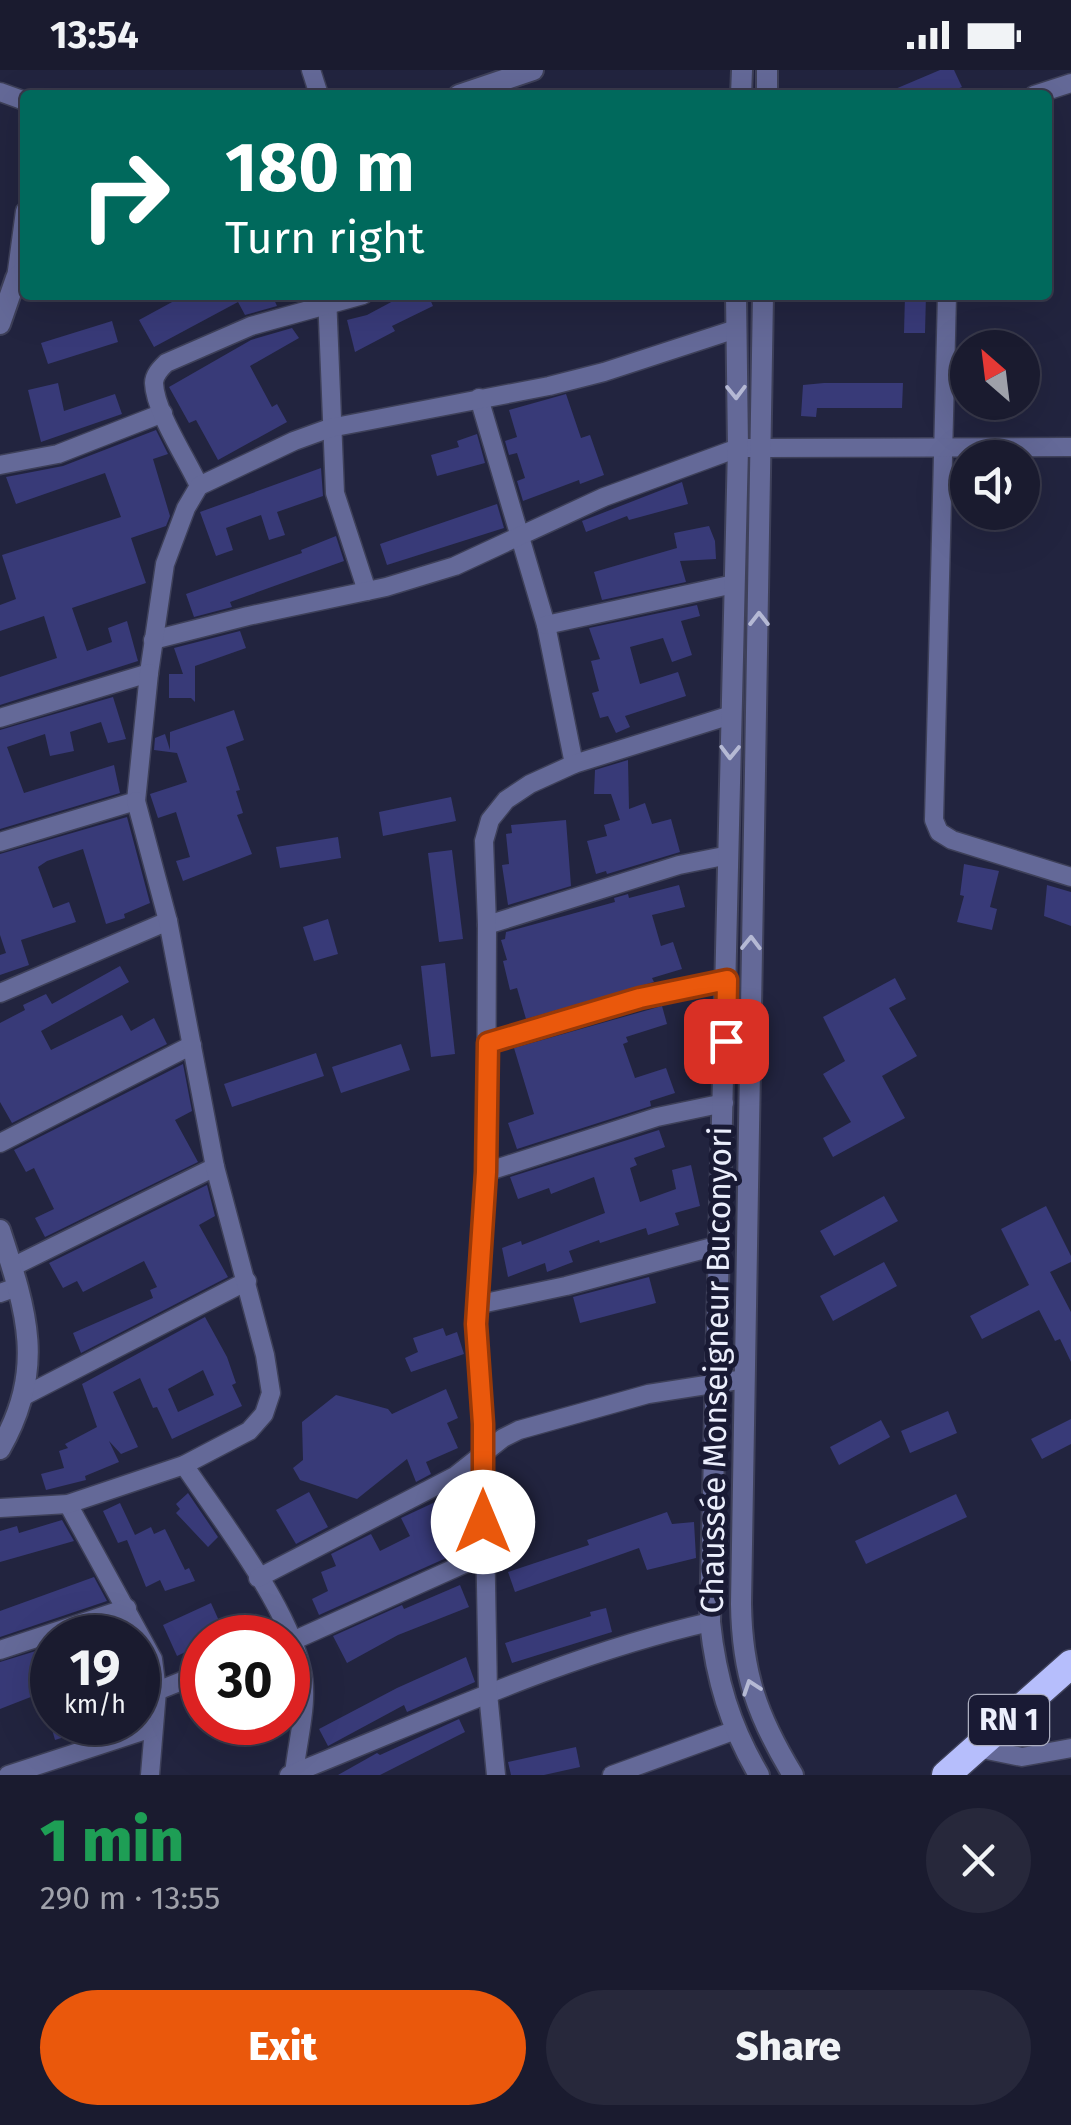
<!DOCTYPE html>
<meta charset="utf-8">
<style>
:root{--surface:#1a1b2f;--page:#27283b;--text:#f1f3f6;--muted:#9fa1aa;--line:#38394b;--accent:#ea580c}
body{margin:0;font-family:"Fira Sans",sans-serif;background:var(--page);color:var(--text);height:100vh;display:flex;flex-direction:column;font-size:38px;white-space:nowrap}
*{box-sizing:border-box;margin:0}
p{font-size:32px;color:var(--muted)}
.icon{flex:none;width:55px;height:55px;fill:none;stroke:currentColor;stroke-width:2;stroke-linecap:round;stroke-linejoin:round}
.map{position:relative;height:1705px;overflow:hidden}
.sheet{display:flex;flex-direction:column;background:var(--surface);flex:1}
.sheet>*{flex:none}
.hud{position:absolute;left:20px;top:20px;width:1032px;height:210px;border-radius:10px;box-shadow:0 10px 40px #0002,0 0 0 2px var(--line);background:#00695c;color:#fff;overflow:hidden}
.needle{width:65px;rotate:332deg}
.fabs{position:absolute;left:950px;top:260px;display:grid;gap:20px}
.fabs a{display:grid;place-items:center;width:90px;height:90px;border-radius:50%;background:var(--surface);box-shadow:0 10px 40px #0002,0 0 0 2px var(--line);font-size:50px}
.speed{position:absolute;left:30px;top:1545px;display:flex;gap:20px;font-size:50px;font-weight:700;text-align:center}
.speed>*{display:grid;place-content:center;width:130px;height:130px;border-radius:50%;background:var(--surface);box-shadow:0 10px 40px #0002,0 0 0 2px var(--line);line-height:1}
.speed small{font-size:25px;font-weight:400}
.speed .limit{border:15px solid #d22;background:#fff;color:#111}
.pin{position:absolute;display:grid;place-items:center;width:85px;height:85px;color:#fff;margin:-42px;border-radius:20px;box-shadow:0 5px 15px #0006}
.me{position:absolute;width:110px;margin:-55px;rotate:0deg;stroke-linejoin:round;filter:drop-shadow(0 0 8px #0008)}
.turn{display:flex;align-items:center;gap:35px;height:210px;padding:0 40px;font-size:45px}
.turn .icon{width:130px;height:130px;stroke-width:2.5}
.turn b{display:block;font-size:70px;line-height:85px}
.round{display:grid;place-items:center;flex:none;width:105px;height:105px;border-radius:52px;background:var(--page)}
.overview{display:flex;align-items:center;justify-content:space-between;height:170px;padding:0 40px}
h1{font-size:60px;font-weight:800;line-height:75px;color:#1e9e55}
.action{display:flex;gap:20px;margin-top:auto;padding:20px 40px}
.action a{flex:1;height:115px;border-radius:60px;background:var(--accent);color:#fff;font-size:40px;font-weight:800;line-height:115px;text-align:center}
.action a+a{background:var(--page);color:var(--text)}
.status{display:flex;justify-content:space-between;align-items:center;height:70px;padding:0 50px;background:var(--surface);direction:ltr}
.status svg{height:28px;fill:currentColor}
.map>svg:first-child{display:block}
.building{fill:#383a78;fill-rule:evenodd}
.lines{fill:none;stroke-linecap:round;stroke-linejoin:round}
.minor-casing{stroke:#3e4059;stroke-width:21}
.tertiary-casing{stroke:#3e4059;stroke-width:24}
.trunk-casing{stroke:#3e4059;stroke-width:31}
.minor{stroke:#646998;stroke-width:18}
.tertiary{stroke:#646998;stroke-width:20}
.trunk{stroke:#b6befc;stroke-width:28}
.oneway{stroke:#b5b9d4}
.route-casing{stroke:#983908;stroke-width:25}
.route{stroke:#ea580c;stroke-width:18}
.labels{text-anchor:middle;stroke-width:10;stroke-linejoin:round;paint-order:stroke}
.shield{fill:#191a34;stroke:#acaec0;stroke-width:2.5}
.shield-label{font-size:30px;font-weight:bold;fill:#ebeefc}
.street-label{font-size:32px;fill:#ebeefc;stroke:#191a34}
</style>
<div class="status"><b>13:54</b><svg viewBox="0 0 49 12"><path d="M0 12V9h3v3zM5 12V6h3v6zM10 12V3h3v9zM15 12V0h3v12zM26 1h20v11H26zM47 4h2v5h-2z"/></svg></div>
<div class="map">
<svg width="1071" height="1705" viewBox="0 0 1071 1705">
<rect width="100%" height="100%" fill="#22243f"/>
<g class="building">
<polygon points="940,0 954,0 962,17 943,25 881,25"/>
<polygon points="185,225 272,225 277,236 245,245 238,232 154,277 139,250"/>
<polygon points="392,225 428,225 433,236 392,256 395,261 355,282 347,250 367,245 395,230"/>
<polygon points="905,225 926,225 925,263 904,263"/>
<polygon points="112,251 118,272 48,294 41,273"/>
<polygon points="292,258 299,268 250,296 272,337 277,334 287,352 218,390 196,350 189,353 169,317 251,270"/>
<polygon points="58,313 64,341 115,324 122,344 41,372 28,320"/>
<polygon points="824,313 903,313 902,338 817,338 816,347 801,346 803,315"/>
<polygon points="566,324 581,368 590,365 604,405 580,414 579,410 523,431 517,411 525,408 517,383 509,385 505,371 517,367 509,340"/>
<polygon points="156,360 168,384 153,389 170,446 166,456 131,468 146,513 72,538 87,581 112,572 108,558 127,551 138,591 0,635 0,607 57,588 44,546 0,561 0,535 16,529 2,485 121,447 105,403 16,434 6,407 63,396"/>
<polygon points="477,364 485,393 437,406 431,385 459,377 457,371"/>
<polygon points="321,398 323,426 277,442 285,465 269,470 261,445 226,458 233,480 216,486 200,442"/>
<polygon points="682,412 688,434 629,450 627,446 586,462 582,451"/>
<polygon points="497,434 504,458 387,495 380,474"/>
<polygon points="709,456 715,471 716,489 680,491 686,512 602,530 594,502 677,478 674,463"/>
<polygon points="336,466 344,491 230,532 232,537 194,547 186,524 302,483 301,480"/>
<polygon points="697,535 700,546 681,551 692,585 672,592 663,568 630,577 640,614 678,602 686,626 625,646 630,657 616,663 608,646 600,648 592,623 599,621 591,591 600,589 589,558"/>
<polygon points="240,561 246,578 195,596 195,632 191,628 169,628 169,604 183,604 174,578"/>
<polygon points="113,627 126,669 108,673 101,652 70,662 74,681 50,686 45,664 7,677 24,723 114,695 120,723 0,759 0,660"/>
<polygon points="234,640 244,670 226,677 240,720 236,721 243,743 237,745 252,784 183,811 176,791 190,787 176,742 158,748 150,724 187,712 177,683 154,680 155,668 165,664 170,680 170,662"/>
<polygon points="628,690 629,739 645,733 652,754 671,749 680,782 607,804 606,801 596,804 587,771 607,766 604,755 620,750 611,724 594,724 595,700"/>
<polygon points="451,727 456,751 383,766 379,742"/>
<polygon points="127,747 150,833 124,844 125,848 106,854 83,779 47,791 38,797 53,838 69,832 76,852 21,870 29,895 0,905 0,885 6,883 0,865 0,784"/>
<polygon points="566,750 571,816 508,835 502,795 509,794 506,764 512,763 511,755"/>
<polygon points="338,767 341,788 280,798 276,777"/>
<polygon points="452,780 463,869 439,872 428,783"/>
<polygon points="964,794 999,801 990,837 997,839 992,860 957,852 964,826 960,825"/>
<polygon points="679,815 685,837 652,845 661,876 673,872 682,899 652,908 654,912 526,949 517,918 510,920 503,891 507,890 501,870 505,869 506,862 615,832 614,828 628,824 629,828"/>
<polygon points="1047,815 1071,822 1071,856 1044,846"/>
<polygon points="328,849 338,884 314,891 303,857"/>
<polygon points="445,893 455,984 431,987 421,896"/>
<polygon points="120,896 129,912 41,961 51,980 122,945 131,961 154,948 167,974 12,1053 0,1032 0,953 25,940 23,935 46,924 52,934"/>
<polygon points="895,908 906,929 889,938 917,986 882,1006 905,1048 833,1087 823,1068 851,1052 823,1004 845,991 823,947"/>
<polygon points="662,936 667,954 626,967 628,972 623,974 635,1008 666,998 675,1023 650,1031 651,1036 517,1079 508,1053 534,1044 514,978"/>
<polygon points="401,974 410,1000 341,1023 332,997"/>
<polygon points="316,983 324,1006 232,1037 224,1014"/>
<polygon points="183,994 192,1041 175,1050 198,1092 45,1167 35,1148 54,1139 34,1098 26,1102 14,1080"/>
<polygon points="659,1060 665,1077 634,1088 637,1095 630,1098 640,1132 676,1119 672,1100 691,1095 700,1136 675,1143 679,1155 648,1165 646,1158 600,1173 599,1170 569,1181 573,1192 547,1202 545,1193 508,1207 502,1178 521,1171 522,1175 605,1143 594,1107 551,1124 549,1118 518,1129 510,1107"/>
<polygon points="207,1115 215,1146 199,1155 228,1207 81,1283 73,1263 153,1228 150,1220 157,1217 144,1191 83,1222 77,1211 63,1218 49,1193"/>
<polygon points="884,1126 898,1151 834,1186 820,1161"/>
<polygon points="1046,1136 1071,1186 1071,1192 1050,1202 1071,1242 1071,1292 1060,1269 1055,1271 1039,1240 982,1269 970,1246 1029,1215 1001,1159"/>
<polygon points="884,1192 897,1216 833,1251 820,1226"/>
<polygon points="649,1207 656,1233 580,1253 573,1227"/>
<path d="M205,1247l22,40 9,26 -4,2 10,21 -70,33 -15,-32 -4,1 -13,-30 -27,14 25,55 -17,7 -12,-13 10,21 -34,14 1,4 -40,10 -5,-16 23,-6 -5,-17 9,-3 -3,-4 32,-17 -15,-43zM203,1300l11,25 -36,17 -10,-23z"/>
<polygon points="443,1258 446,1266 457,1262 464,1284 411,1302 405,1288 418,1282 413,1268"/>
<polygon points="446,1319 458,1348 447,1353 458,1378 426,1392 431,1404 416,1412 407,1389 357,1429 300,1410 293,1398 303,1390 302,1352 336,1325 388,1339 392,1344"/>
<polygon points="948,1341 957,1363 910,1383 901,1361"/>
<polygon points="1071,1349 1071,1374 1042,1389 1031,1369"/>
<polygon points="881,1350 890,1367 839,1395 830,1377"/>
<polygon points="309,1422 328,1457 296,1474 276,1440"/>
<polygon points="188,1423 218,1467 208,1477 176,1443 180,1439 176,1434"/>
<polygon points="956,1424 967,1447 866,1494 855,1471"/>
<polygon points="448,1426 450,1431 457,1428 467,1447 460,1450 473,1476 319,1545 312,1529 328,1521 321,1502 336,1496 331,1484 371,1464 380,1481 410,1466 401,1448"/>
<polygon points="120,1433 135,1465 151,1457 154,1464 165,1459 185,1500 189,1498 195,1511 165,1521 160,1510 146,1517 127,1470 118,1473 103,1441"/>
<polygon points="667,1442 672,1454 694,1452 696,1488 647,1500 639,1478 515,1522 508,1502 589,1475 587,1470"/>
<polygon points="62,1450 74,1471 0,1492 0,1461 17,1456 19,1463"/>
<polygon points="94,1507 107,1531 0,1567 0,1541"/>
<polygon points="460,1515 469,1537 398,1565 347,1593 333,1566 402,1535 404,1539"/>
<polygon points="211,1533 225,1564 202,1568 202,1574 177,1586 163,1555"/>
<polygon points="606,1538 612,1562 512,1593 505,1573 591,1546 590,1542"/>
<polygon points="52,1576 52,1648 49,1648 41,1623 0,1639 0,1592"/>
<polygon points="466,1587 475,1612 407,1642 404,1635 328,1676 319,1659 397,1618"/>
<polygon points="459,1649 465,1662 380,1705 338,1705 377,1683 380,1685"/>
<polygon points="50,1652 101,1652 102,1655 55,1670"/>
<polygon points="576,1677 580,1697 544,1705 511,1705 508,1692"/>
</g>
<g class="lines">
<g class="minor-casing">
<g id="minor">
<polyline points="311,0 319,25"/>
<polyline points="0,22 25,31"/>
<polyline points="1034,25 1071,13"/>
<polyline points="16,208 25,141"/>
<polyline points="327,225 335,423 367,521"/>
<polyline points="947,225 934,750 939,762 952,770 1071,807"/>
<polyline points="479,328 546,555 574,694"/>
<polyline points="0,395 58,384 163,343"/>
<path d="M199,416c-12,-27 -44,-74 -45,-103 0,-8 6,-14 12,-20l85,-37 112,-31"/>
<polyline points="546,555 734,514"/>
<polyline points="153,570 248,546 386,517 455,496 604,427 738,378 1071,377"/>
<polyline points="0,648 149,603 165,494 186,438 199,416 294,371 330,358 549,316 604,302 736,259"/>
<polyline points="0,772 136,731 149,603"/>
<polyline points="487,855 679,795 729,785"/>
<polyline points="0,923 168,851"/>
<polyline points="488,973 640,928 727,910"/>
<polyline points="0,1073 192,975"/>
<polyline points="486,1102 657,1047 724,1033"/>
<polyline points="12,1197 215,1097"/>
<polyline points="0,1223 17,1217"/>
<polyline points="476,1235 566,1216 720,1175"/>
<polyline points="22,1327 247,1211"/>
<path d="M184,1395c37,55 102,138 117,202 9,34 -4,73 -7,108"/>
<polyline points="68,1434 153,1589 157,1621 150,1705"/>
<polyline points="0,1438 68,1434 184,1395 249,1361 264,1344 271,1323 265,1285 215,1097 168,851 136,731"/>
<polyline points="258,1508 455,1406 503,1368 519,1360 648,1324 745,1309"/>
<polyline points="288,1573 484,1485"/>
<polyline points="0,1580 127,1538"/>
<polyline points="157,1621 202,1603"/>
<polyline points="977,1678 1022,1687 1071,1678"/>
<polyline points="8,1705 152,1658"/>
<path d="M289,1705c139,-55 275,-120 421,-153"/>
<polyline points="496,1705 488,1623 483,1354 476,1254 486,1102 487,855 484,771 490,750 506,730 530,714 574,694 731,645"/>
<polyline points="612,1705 733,1661"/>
</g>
</g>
<g class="tertiary-casing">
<g id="tertiary">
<polyline points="459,25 533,0"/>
<polyline points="741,25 742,0"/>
<polyline points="767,25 767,0"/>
<path d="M736,225l2,153 -28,1174c6,57 20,104 49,153"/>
<path d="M763,225l-22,1309c1,69 16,112 52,171"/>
<polyline points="0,254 16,208 25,200"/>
<path d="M0,1160c27,82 46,139 0,219"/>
</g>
</g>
<g class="trunk-casing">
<polyline id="trunk" points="946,1705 1071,1594"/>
</g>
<use href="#minor" class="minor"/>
<use href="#tertiary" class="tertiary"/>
<use href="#trunk" class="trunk"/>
</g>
<defs><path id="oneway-chevron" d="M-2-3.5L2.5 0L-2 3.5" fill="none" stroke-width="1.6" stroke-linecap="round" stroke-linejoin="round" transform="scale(2.5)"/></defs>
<g class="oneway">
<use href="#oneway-chevron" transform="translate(736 322) rotate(89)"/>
<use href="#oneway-chevron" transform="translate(759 549) rotate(-90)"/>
<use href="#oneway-chevron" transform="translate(730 682) rotate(91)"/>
<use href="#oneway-chevron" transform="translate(751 873) rotate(-89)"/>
<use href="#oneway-chevron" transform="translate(751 1617) rotate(-109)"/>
</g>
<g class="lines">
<g class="route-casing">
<polyline id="route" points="483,1452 483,1354 476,1254 486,1102 488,973 640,928 727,910 726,971"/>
</g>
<use href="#route" class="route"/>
</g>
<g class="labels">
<rect class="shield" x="969" y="1625" width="80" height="50" rx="8"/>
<g class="shield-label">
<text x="1009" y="1660">RN 1</text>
</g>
<g class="street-label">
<text transform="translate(716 1300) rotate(-89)" y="11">Chaussée Monseigneur Buconyori</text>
</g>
</g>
</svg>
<div class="fabs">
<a><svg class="needle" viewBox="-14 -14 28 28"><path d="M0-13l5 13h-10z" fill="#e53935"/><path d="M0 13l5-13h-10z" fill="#9fa1aa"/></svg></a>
<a><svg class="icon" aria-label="sound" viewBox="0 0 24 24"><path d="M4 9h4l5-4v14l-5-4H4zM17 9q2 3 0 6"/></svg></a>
</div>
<div class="speed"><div>19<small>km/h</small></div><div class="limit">30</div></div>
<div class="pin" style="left:726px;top:971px;background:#d93025"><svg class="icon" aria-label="arrive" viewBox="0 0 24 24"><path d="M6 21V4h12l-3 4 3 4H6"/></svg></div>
<svg class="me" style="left:483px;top:1452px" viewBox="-20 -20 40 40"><circle r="19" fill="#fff"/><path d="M0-13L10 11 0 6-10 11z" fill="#ea580c"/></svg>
<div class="hud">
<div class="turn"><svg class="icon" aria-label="right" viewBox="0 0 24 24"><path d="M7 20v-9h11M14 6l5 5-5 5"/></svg><div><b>180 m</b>Turn right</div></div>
</div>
</div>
<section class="sheet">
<div class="overview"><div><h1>1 min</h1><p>290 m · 13:55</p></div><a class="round"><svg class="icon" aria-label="close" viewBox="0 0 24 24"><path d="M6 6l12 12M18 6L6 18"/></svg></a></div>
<div class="action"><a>Exit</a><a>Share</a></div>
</section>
